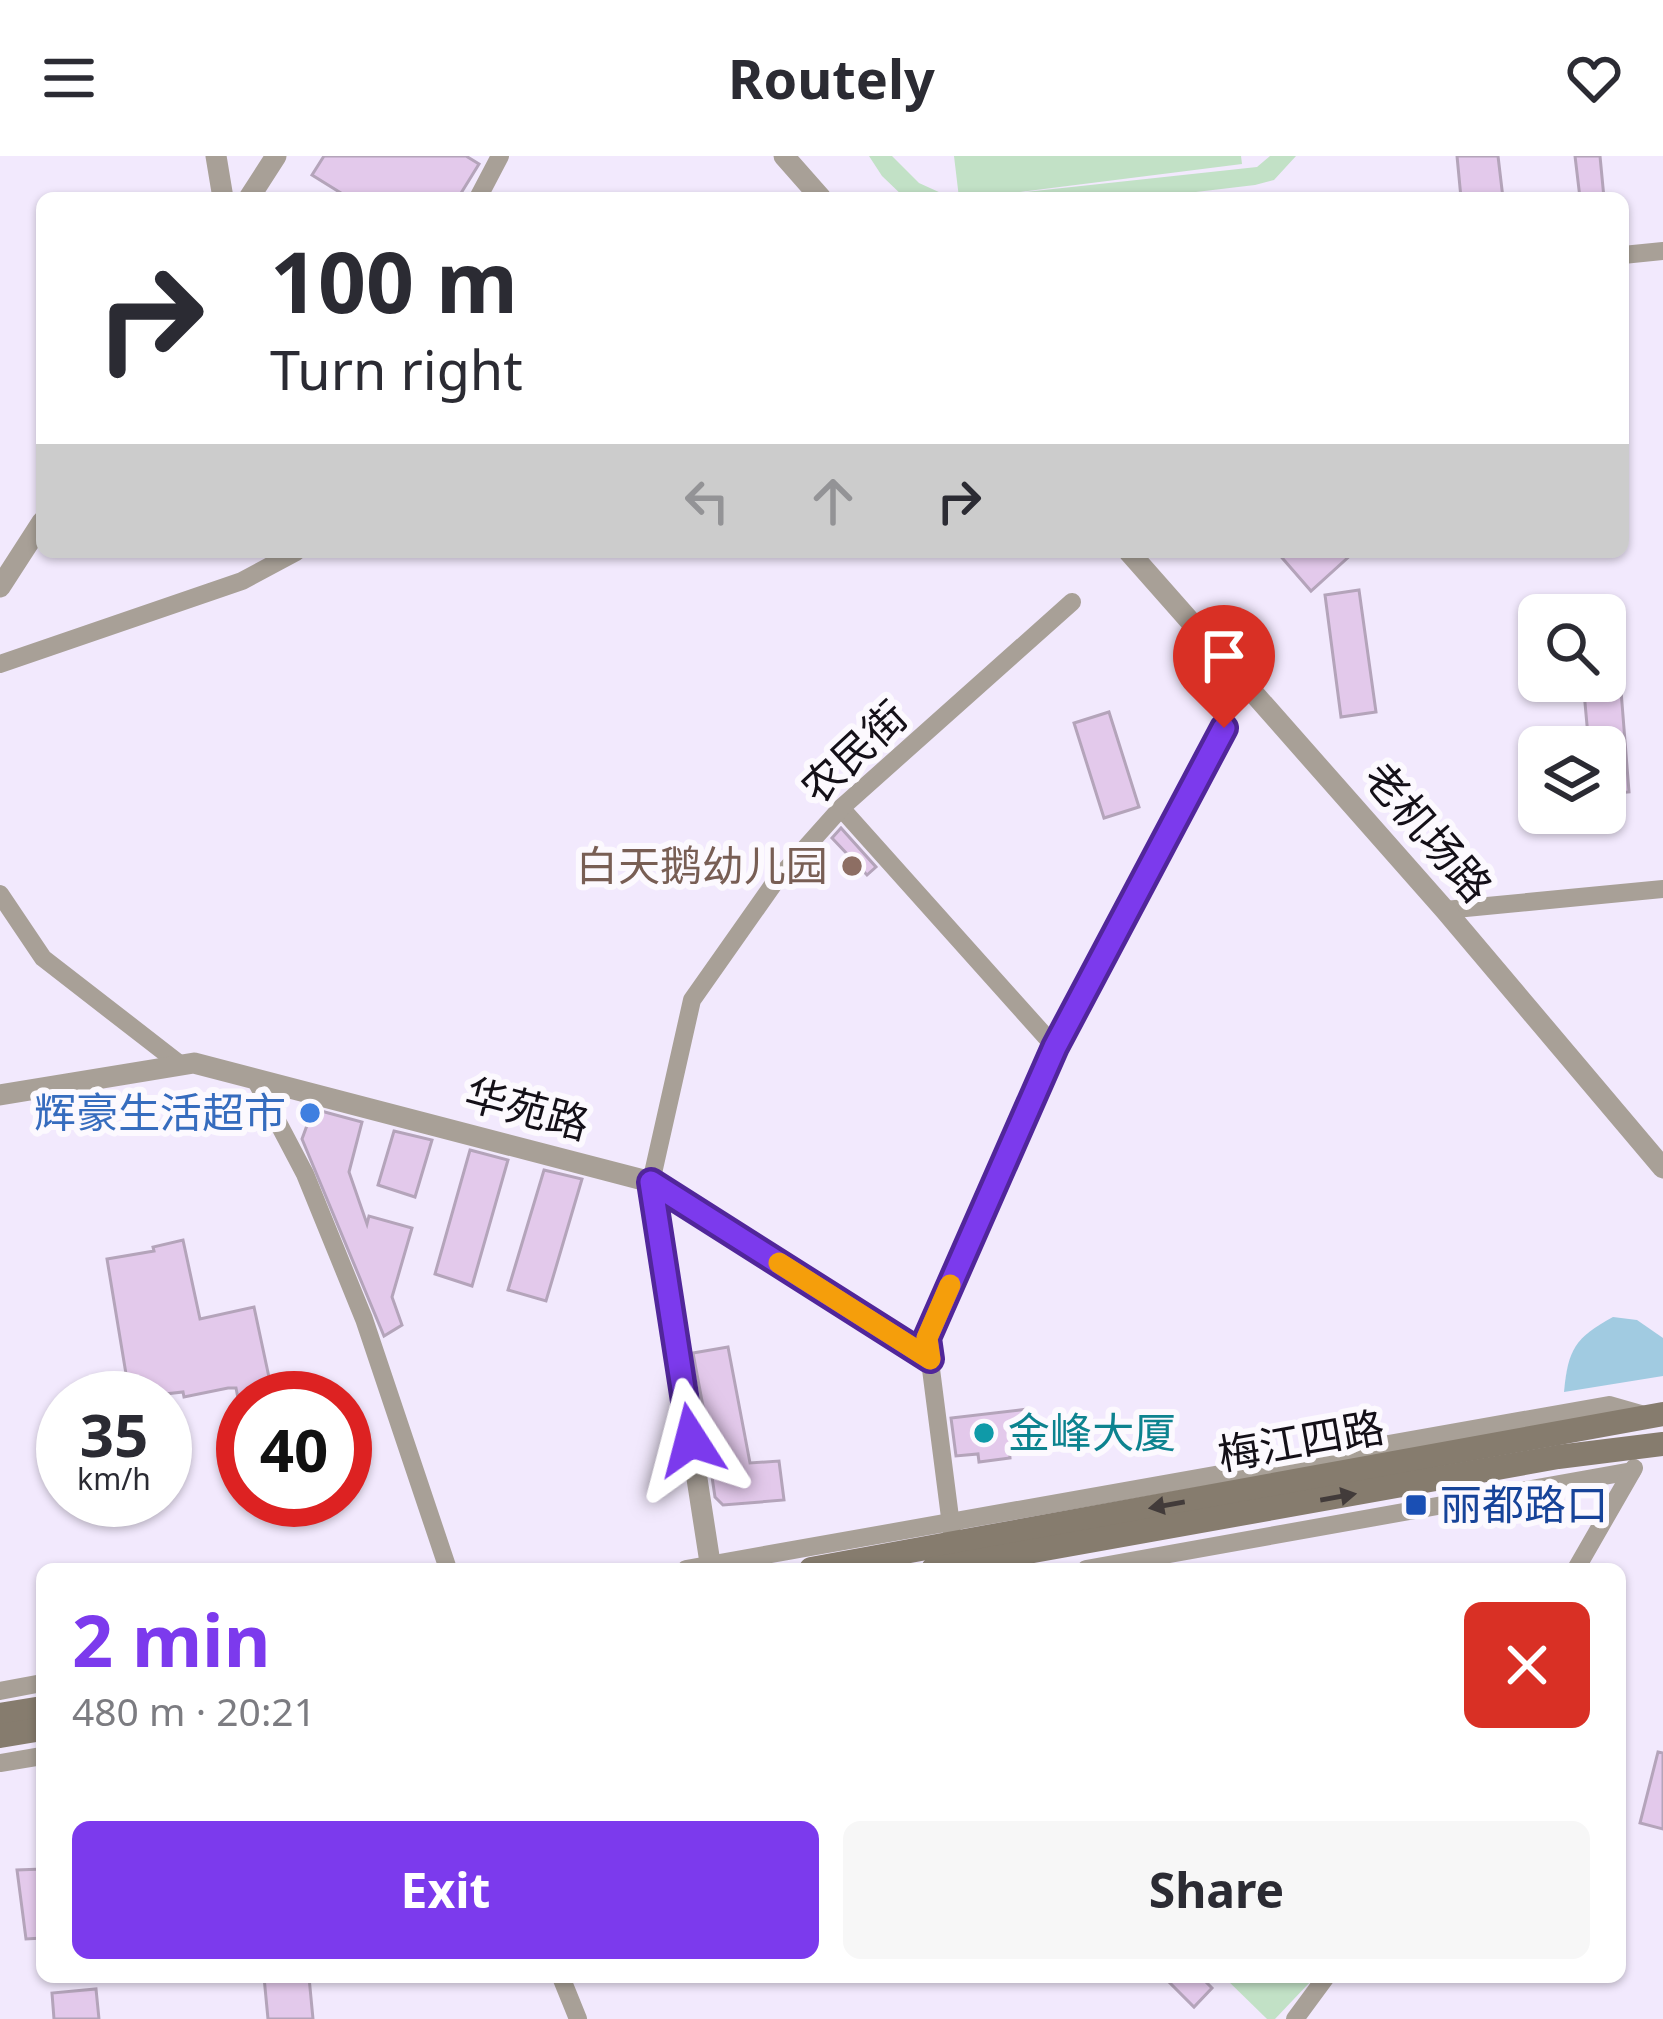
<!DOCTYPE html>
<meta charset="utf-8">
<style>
:root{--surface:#fff;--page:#f7f7f7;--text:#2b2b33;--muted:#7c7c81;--accent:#7c3aed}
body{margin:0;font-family:"Noto Sans","Noto Sans SC",sans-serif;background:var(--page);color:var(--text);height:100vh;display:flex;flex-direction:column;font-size:45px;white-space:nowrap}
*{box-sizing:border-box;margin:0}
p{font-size:39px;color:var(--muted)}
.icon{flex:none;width:66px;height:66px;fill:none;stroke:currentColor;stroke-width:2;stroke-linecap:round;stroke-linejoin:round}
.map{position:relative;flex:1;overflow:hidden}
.details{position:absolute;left:36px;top:1407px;width:1590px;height:420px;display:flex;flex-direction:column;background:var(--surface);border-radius:18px;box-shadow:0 3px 9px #0004}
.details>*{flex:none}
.guide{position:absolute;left:36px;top:36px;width:1593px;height:366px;border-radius:18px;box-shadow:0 3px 9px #0004;background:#fff;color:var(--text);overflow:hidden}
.buttons{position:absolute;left:1518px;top:438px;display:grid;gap:24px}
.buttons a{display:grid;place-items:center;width:108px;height:108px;border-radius:18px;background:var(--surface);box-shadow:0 3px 9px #0004;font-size:60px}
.speed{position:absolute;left:36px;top:1215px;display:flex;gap:24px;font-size:60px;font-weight:700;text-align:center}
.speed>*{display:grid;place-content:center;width:156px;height:156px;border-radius:50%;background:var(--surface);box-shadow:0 3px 9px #0004;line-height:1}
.speed small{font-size:30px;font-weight:400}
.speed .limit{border:18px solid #d22;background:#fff;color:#111}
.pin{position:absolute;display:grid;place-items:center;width:102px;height:102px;color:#fff;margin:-123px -51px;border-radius:50% 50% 50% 0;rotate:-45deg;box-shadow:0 0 12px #0007}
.pin .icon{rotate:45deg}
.me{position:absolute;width:132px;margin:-66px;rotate:351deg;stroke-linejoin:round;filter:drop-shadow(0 0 9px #0008)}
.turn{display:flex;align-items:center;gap:42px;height:252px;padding:0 36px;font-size:54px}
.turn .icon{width:156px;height:156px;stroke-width:2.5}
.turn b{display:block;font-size:84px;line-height:102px}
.lanes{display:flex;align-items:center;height:114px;padding:0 36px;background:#0003;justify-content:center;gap:60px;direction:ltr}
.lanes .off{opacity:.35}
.round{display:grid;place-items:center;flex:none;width:126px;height:126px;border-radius:18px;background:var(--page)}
.head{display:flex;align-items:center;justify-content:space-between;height:204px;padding:0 36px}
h1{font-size:72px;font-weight:700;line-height:90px;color:var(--accent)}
.cta{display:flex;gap:24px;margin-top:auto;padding:24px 36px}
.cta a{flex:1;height:138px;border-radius:18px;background:var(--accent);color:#fff;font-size:48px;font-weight:700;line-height:138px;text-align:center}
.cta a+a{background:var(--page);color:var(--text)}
header{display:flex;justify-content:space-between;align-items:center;height:156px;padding:0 36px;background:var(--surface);font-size:54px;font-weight:700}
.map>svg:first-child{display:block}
.green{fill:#c2e1c6}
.water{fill:#a1cbe1}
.building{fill:#e3c9eb;stroke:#b4a4ba;stroke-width:3}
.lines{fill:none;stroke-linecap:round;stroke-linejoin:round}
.minor{stroke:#a8a097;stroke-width:18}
.tertiary{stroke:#a8a097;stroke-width:21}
.secondary{stroke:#867c6e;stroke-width:24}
.oneway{fill:#423b3a}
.route-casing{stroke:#51269a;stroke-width:30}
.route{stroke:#7c3aed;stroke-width:21}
.slow{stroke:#f59e0b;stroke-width:21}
.education-dot{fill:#8d6e63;stroke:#fcf9fe;stroke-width:4.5}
.shop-dot{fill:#3f7fe0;stroke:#fcf9fe;stroke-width:4.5}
.culture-dot{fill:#0f9aa8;stroke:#fcf9fe;stroke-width:4.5}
.transit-dot{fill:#1a4fb4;stroke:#fcf9fe;stroke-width:4.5}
.labels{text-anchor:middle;stroke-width:12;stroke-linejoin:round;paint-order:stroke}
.street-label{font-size:42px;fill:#141018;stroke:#fcf9fe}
.education-label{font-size:42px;fill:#785e54;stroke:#fcf9fe;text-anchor:end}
.shop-label{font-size:42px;fill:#366cbe;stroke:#fcf9fe;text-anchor:end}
.culture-label{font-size:42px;fill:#0d838f;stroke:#fcf9fe;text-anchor:start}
.transit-label{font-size:42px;fill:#164399;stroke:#fcf9fe;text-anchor:start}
</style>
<header><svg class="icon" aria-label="menu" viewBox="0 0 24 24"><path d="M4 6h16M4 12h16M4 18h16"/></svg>Routely<svg class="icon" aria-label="heart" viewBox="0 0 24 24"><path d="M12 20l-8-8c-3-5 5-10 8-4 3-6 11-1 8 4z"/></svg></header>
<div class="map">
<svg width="1663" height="1863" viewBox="0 0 1663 1863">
<rect width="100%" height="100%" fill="#f2e9fd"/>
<g class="green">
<polygon points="869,0 892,0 919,27 952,42 905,42 882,20"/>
<polygon points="954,0 1241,0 1242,8 997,39 1257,11 1270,0 1296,0 1274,24 1255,29 1145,42 959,42"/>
<polygon points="1224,1821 1306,1821 1311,1825 1275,1863 1267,1863"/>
</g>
<path class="water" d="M1613,1161l24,3 26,18v38l-99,16c4,-43 11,-54 49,-75z"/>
<g class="building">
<polygon points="324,0 466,0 479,8 458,42 349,42 312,19"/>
<polygon points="1457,0 1498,0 1503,42 1461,42"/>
<polygon points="1575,0 1600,0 1604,42 1580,42"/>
<polygon points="1277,396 1354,396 1311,435"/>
<polygon points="1359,434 1376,556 1341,561 1325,439"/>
<polygon points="1605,471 1616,471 1629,636 1605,638 1605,591 1589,591 1583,525 1605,525"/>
<polygon points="1109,556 1139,651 1104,662 1074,567"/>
<polygon points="841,672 876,711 867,719 832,682"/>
<polygon points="321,955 362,966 349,1016 367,1068 369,1060 412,1072 392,1141 402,1169 384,1180 302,983 309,964"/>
<polygon points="394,975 432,984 415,1041 378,1029"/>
<polygon points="470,994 508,1004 472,1130 435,1118"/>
<polygon points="544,1014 582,1023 546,1145 508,1134"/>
<polygon points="183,1084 200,1163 254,1151 270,1226 263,1227 266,1242 238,1242 236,1232 228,1232 184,1241 183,1236 130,1242 107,1103 154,1095 153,1091"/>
<polygon points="728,1191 750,1307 779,1305 784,1344 723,1349 715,1341 708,1294 711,1293 693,1197"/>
<polygon points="1028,1253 1030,1268 1023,1268 1025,1288 1009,1290 1010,1302 979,1306 978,1298 956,1300 951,1262"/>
<polygon points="1658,1596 1663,1597 1663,1673 1640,1667"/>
<polygon points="42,1713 42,1782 26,1783 17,1714"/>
<polygon points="264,1821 309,1821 313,1863 268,1863"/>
<polygon points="1164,1821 1201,1821 1212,1832 1194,1851"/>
<polygon points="96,1833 99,1863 54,1863 52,1837"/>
</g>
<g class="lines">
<g class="minor">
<polyline points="478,42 500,0"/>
<polyline points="1623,99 1663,95"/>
<polyline points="0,508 242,425 296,396"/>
<polyline points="841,652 1055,891"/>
<polyline points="0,738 43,802 181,909"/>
<polyline points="1445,754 1663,733"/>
<polyline points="255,923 305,1018 364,1163 448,1413"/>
<polyline points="930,1203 651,1026 692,844 775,726 841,652 1072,446"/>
<polyline points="952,1377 927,1182 1055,891 1224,572"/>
<polyline points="686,1413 1609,1249 1644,1259"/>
<polyline points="1086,1413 1632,1315"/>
<polyline points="1576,1413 1634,1312"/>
<polyline points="0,1535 42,1527"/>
<polyline points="0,1607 42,1600"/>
<polyline points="561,1821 578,1863"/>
<polyline points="1295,1863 1326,1821"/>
</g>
<g class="tertiary">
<polyline points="216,0 223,42"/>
<polyline points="784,0 821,42"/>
<polyline points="249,42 276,0"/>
<polyline points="1129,396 1445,754 1663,1012"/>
<polyline points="0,431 42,366"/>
<polyline points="0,939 194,907 651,1026 711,1413"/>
</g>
<g class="secondary">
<polyline points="811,1413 1663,1258"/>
<polyline points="933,1413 1558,1301 1663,1288"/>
<polyline points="0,1559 42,1552"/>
<polyline points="0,1580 42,1573"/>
</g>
</g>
<defs><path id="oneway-solid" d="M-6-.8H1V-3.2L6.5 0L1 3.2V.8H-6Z" transform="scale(3)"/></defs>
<g class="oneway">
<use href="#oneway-solid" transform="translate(1338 1341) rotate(-10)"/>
<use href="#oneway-solid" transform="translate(1167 1349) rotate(170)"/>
</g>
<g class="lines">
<g class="route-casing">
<polyline id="route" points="691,1284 651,1026 930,1203 927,1182 1055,891 1224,572"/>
</g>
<use href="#route" class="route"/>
<polyline class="slow" points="779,1107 930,1203 927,1182 950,1129"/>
</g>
<circle class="education-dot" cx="852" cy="710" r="12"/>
<circle class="shop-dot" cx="310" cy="957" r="12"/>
<circle class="culture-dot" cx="984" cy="1277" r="12"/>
<rect class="transit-dot" x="1404" y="1337" width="24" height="24" rx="6"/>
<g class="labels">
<g class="street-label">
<text transform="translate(854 596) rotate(-43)" y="15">农民街</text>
<text transform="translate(1428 676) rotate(49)" y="15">老机场路</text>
<text transform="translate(527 953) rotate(15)" y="15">华苑路</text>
<text transform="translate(1301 1285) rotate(-10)" y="15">梅江四路</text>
</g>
<g class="education-label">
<text x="828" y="725">白天鹅幼儿园</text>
</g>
<g class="shop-label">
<text x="286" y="972">辉豪生活超市</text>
</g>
<g class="culture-label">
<text x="1008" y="1292">金峰大厦</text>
</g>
<g class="transit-label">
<text x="1440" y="1364">丽都路口</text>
</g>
</g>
</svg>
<div class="buttons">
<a><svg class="icon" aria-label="search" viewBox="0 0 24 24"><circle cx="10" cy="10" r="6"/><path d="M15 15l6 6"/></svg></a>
<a><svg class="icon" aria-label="layers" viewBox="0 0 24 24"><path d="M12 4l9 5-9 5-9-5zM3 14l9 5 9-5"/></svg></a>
</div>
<div class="speed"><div>35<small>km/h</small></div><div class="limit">40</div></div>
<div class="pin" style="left:1224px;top:572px;background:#d93025"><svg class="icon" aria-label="arrive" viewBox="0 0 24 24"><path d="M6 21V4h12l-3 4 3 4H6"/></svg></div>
<svg class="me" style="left:691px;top:1284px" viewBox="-20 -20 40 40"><path d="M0-17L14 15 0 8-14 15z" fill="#7c3aed" stroke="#fff" stroke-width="4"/></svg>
<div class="guide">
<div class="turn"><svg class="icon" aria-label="right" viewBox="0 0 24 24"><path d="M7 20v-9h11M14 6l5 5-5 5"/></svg><div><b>100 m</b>Turn right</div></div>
<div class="lanes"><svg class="icon off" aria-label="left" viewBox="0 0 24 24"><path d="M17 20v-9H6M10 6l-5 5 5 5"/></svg><svg class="icon off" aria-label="ahead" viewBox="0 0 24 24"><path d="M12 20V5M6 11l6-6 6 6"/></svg><svg class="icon" aria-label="right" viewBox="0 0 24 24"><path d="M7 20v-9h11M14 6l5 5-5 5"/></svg></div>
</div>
<section class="details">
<div class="head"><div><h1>2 min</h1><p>480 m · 20:21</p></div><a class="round" style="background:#d93025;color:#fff"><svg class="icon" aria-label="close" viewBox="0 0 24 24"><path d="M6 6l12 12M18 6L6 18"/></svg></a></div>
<div class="cta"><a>Exit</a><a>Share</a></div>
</section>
</div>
